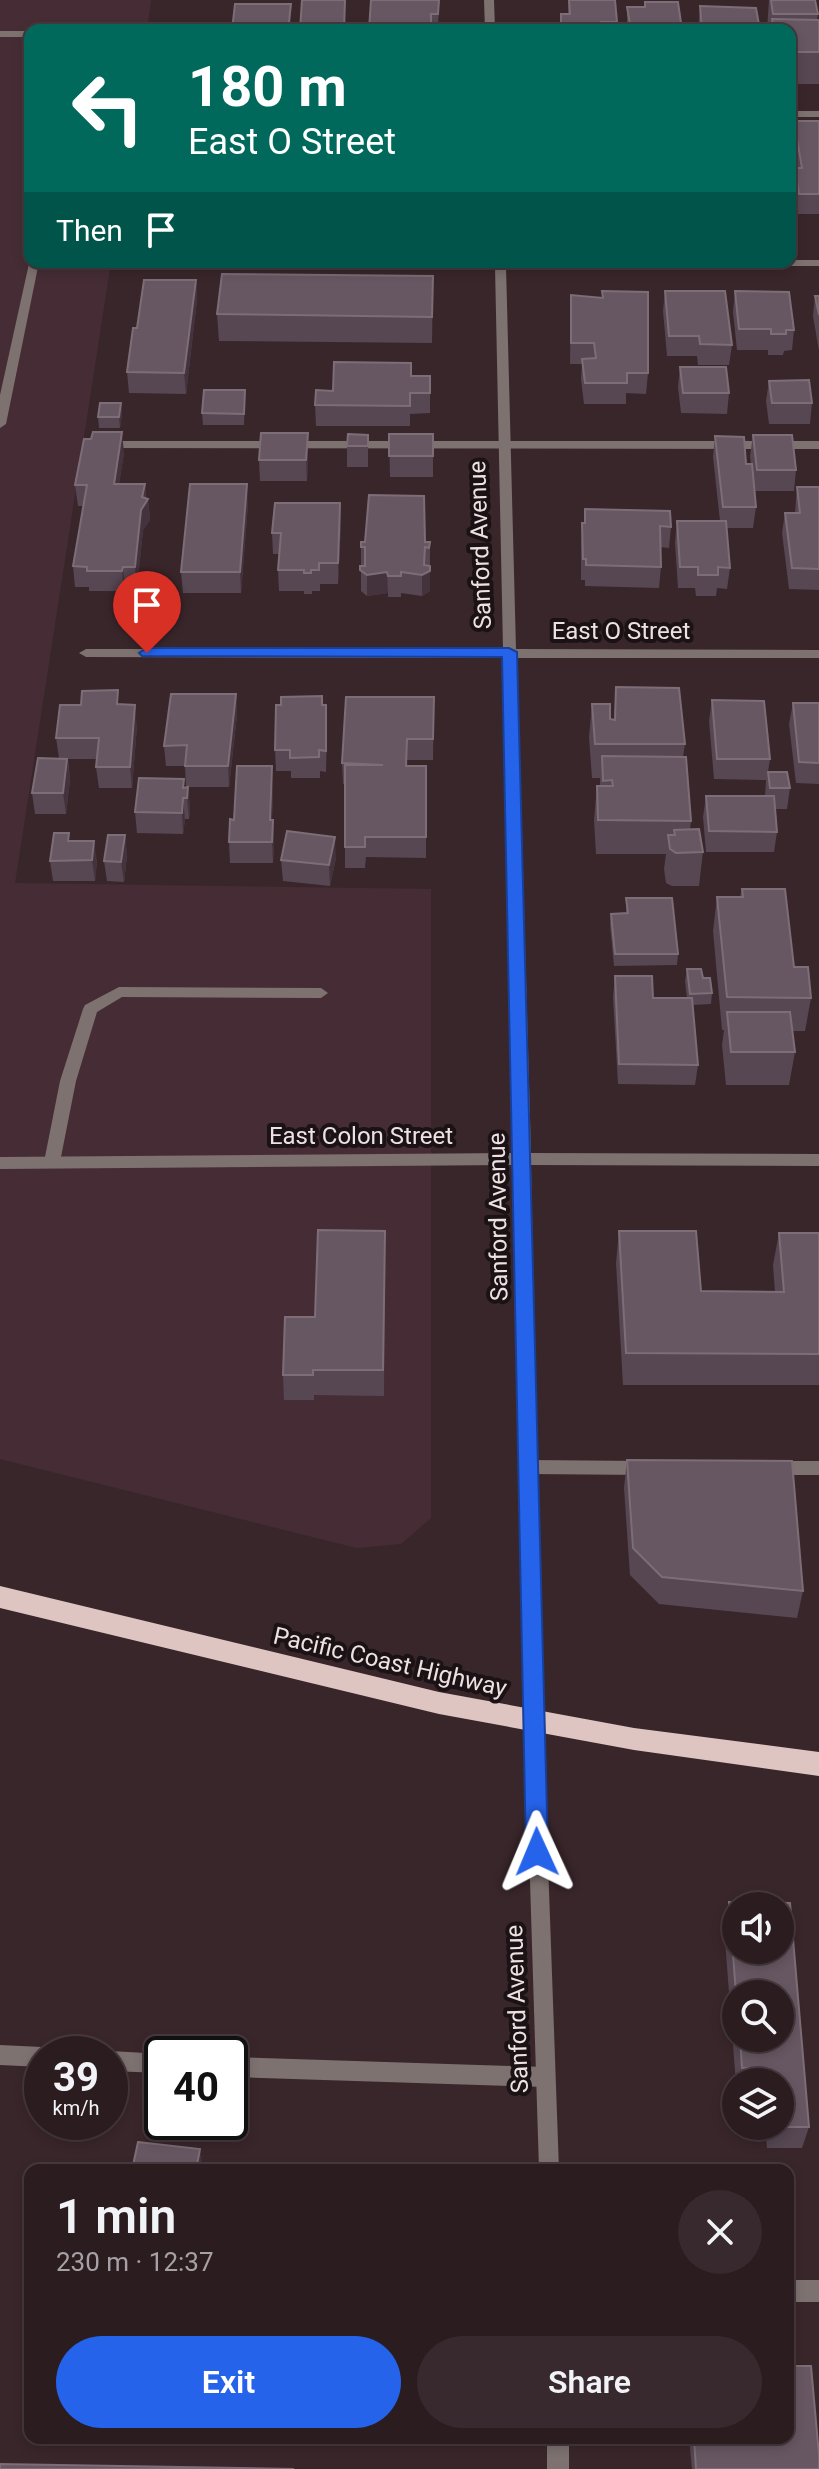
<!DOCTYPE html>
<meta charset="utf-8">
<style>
:root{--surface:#2b1c20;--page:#37292d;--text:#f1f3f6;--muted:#a6a1a5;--line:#473a3e;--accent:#2563eb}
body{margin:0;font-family:Roboto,sans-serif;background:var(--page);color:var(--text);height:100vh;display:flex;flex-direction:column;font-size:30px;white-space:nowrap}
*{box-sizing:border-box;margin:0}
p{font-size:26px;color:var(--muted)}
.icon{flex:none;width:44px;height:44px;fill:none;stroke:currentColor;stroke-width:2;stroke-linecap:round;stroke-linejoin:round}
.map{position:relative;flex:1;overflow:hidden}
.panel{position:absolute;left:24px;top:2164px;width:770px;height:280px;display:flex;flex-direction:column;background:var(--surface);border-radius:16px;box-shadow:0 4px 12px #0003,0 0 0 2px var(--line)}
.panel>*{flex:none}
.hud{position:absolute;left:24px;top:24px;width:772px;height:244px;border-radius:16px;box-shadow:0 4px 12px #0003,0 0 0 2px var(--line);background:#00695c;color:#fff;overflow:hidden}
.tools{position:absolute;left:722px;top:1892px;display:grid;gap:16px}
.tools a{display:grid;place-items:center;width:72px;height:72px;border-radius:50%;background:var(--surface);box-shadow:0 4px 12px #0003,0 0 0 2px var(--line);font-size:40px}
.speed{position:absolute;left:24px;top:2036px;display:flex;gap:16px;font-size:40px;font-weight:700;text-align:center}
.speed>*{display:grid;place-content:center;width:104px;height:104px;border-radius:50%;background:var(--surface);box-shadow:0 4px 12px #0003,0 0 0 2px var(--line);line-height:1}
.speed small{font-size:20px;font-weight:400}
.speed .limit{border:4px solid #111;border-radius:12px;background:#fff;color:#111}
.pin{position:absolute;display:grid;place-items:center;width:68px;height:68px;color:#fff;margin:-82px -34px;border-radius:50% 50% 50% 0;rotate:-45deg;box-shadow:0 0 8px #0007}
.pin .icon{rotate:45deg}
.me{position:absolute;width:88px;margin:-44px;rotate:359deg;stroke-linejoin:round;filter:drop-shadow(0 0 6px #0008)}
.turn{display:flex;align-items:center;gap:28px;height:168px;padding:0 32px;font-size:36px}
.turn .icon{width:104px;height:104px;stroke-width:2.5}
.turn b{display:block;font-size:56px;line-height:68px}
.then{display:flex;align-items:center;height:76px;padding:0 32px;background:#0003;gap:16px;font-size:30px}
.round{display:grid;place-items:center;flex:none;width:84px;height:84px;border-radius:42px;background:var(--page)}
.headline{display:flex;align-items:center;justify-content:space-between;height:136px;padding:0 32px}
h1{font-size:48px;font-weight:600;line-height:60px}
.button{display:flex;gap:16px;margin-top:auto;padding:16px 32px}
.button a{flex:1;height:92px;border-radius:48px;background:var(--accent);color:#fff;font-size:32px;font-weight:600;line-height:92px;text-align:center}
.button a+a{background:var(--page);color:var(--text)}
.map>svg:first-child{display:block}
.built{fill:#462d35}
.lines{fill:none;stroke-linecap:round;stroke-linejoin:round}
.service{fill:#7d7270;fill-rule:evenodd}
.minor{fill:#7d7270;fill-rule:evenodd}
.tertiary{fill:#7d7270;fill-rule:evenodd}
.trunk{fill:#dec5c2;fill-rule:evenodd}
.wall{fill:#564752;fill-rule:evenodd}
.shaded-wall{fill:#44333c}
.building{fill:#675762;stroke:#7c6d76;stroke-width:2;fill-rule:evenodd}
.route{fill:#2563eb;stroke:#184099;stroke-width:2}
.labels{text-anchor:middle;stroke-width:8;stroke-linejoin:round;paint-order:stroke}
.street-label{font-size:24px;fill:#eee1e4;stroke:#1a1214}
</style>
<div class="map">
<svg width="819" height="2469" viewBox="0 0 819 2469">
<rect width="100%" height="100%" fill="#39262b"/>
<polygon class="built" points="0,0 151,0 147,30 30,30 30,262 111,262 15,883 431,889 431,1518 401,1544 357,1548 0,1459"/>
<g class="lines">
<g class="service">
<rect x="0" y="31" width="30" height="6"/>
<rect x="790" y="111" width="29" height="6"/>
<polygon points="30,259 30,262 39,262 6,424 0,428 0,395"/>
<polygon points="109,441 819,441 819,449 105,448 105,442"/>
<polygon points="119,987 321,988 328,993 321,998 122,997 97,1012 76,1081 60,1162 52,1168 46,1166 44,1162 60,1081 83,1009 85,1005"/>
<polygon points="529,1460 645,1461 651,1463 654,1468 651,1473 645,1475 529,1474 523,1472 520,1467 523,1462"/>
<polygon points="773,1461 819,1461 819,1475 773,1475 767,1473 764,1468 767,1463"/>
<polygon points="0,2045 42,2047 49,2050 51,2054 42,2054 42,2067 0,2065"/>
<polygon points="110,2051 164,2054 162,2054 162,2073 110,2071 110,2054 103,2054"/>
<polygon points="230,2057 545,2067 552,2070 555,2077 552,2084 545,2087 230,2077"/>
<rect x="788" y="2280" width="31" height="22"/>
</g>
<g class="minor">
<polygon points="484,0 494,0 495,30 485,30"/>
<polygon points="790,260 819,260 819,266 506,266 516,649 819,650 819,658 517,658 531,1153 819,1154 819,1166 531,1165 543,1722 541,1728 534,1730 527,1728 525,1722 515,1165 0,1169 0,1157 515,1153 504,658 86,657 79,653 86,649 503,649 495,266 190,266 185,262 790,262"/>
</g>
<g class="tertiary">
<polygon points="534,1714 541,1716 543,1722 559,2170 539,2170 525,1722 527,1716"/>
<rect x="547" y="2438" width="22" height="31"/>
</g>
<polygon class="trunk" points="0,1586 439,1692 634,1728 819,1752 819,1776 634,1750 439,1714 0,1608"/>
</g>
<g class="wall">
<polygon points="439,0 438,30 369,30"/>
<polygon points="568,0 615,0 617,28 619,30 560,30 561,14 568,14"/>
<polygon points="769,0 815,0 818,14 817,20 819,20 819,84 790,84 790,30 767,30"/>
<polygon points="645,2 682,30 627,30 627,7 644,7"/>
<polygon points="700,6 760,30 698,30"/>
<polygon points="794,121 819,121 819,214 797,214 793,188 796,168 791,141"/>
<polygon points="433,276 432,343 219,341 217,314"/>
<polygon points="196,280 197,300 186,394 129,393 127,372 137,328"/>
<polygon points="602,291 648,373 646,394 626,393 626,404 584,404 581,379 582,364 570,364 571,295 602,298"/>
<polygon points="665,291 732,345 729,365 698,365 697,356 667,356 663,311"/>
<polygon points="735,291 794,330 792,350 784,351 783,355 768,355 768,350 737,350 733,312"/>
<polygon points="815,296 819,296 819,351 813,316"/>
<polygon points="680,367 729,393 727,414 681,413 678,387"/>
<polygon points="411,376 430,376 430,413 410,414 410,426 316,426 315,405 333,391"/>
<polygon points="769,381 812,403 810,424 769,424 766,401"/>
<polygon points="245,390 244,425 203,425 202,413"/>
<polygon points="121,403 122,414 120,428 99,428 98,417"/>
<polygon points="389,434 433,434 433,477 390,477"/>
<polygon points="368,435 368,467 347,467 347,446"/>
<polygon points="753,435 796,470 794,491 755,491 756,507 753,528 726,528 730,568 727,589 717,588 716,596 696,596 695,588 678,588 675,542 677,521 720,521 713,457 715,436 746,464 751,464 750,456"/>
<polygon points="124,453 119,484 145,484 146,498 148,499 150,520 143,530 137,588 125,588 124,591 89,591 89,587 75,587 73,566 83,506 78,506 75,485"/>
<polygon points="308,454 307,481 260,481 259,460"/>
<polygon points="797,487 819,487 819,590 789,589 782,533 785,513 795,513"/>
<polygon points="340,503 341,524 338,584 320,584 320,591 312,591 312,594 304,594 304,591 279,591 278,570 279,554 273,554 272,533"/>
<polygon points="248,504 241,593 183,593 181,572"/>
<polygon points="585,509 671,527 669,548 660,547 661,567 659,588 585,586 585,580 581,580 581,544 582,523 585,523"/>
<polygon points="361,542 430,542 430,591 422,596 401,593 401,597 388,597 388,593 367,596 361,591"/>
<polygon points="616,687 685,744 683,757 691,821 690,830 703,852 699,886 672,886 666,883 664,869 666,854 596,854 594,820 597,786 600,786 600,778 592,778 589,737 592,704 610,719 614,720"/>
<polygon points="236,694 237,715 229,787 186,787 185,766 166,766 164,746"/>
<polygon points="322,696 327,726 326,772 320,771 320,778 291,778 291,771 276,771 275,750 281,705"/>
<polygon points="434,697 433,760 407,760 407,766 426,766 426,858 366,857 365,868 345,868 345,784 343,784 342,763"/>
<polygon points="712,700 770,759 768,772 790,788 787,809 775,809 777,832 774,852 706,852 703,817 706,796 765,796 766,780 714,779 709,721"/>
<polygon points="793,703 819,703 819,784 796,783 789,724"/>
<polygon points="120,704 137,726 132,788 99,788 96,767 97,759 68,759 70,780 66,814 35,814 32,793 59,758 56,738"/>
<polygon points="188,787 190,808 189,819 185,819 183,834 137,833 135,812 185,788"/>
<polygon points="273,787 272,820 273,820 274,841 273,863 230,863 229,842 234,820"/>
<polygon points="125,835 127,856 124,882 107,881 104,861"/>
<polygon points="70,841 97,861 95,881 53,881 50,861"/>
<polygon points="336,858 330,886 283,881 281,860"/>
<polygon points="742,889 794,967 811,998 805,1031 792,1031 795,1052 789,1085 726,1085 722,1045 724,1030 722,1030 713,931 717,897 740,897"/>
<polygon points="626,898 678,954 677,965 614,966 610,925 611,914 626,913"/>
<polygon points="687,969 703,978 712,993 711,1004 693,1005 698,1065 695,1085 618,1084 613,997 615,976 653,998 687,998 685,981"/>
<polygon points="385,1231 384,1396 314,1395 314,1400 284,1400 283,1375 315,1317"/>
<polygon points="619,1231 701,1291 775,1292 773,1265 779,1233 819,1233 819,1385 623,1385 616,1263"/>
<polygon points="627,1460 803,1591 797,1618 659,1604 630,1575 624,1488"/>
<path d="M729,1902l61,1 19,224 -7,21h-35l-2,-22h15v-44h-44v2l-12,-157zM736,1906h44v44h-44zM736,1994h44v44h-44z"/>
<polygon points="689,2438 788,2438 819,2469 692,2469"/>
</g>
<g class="shaded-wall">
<polygon points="291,4 291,30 288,30"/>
<polygon points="196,280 197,300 186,394 184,373"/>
<polygon points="121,403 122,414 120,428 119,417"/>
<polygon points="122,432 124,453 116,504 114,484"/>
<polygon points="308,433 308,454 307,481 306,460"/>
<polygon points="145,484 146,502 148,499 150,520 143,530 137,588 135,567"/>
<polygon points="247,484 248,504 241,593 240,572"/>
<polygon points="340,503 341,524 338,584 338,563"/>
<polygon points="123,567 125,588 124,591 122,571"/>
<polygon points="430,571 430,591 422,596 422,575"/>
<polygon points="387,572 388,593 367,596 367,575"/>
<polygon points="236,694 237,715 229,787 228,766"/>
<polygon points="135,705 137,726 132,788 130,767"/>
<polygon points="67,759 70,780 66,814 63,793"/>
<polygon points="272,766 273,787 271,841 270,820"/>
<polygon points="188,787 190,808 189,819 187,798"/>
<polygon points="183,798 185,819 183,834 182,813"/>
<polygon points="273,820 274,841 273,863 272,842"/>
<polygon points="125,835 127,856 124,882 121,862"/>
<polygon points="335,837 336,858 330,886 329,865"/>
<polygon points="94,841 97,861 95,881 92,860"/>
<polygon points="200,2149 203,2170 196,2170"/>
</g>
<g class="building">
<polygon points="302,0 345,0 344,30 300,30"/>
<polygon points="371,0 439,0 438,14 431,14 431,30 369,30"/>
<polygon points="569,0 615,0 617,22 601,22 602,28 619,28 619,30 561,30 561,14 570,14"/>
<polygon points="771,0 815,0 818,14 773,14"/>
<polygon points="645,2 678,2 682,30 631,30 627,7 645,7"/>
<polygon points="235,4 291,4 288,30 232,30"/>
<polygon points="700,6 756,8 760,30 702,30"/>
<polygon points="772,19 819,20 819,52 790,52 790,30 774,30"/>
<polygon points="794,121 819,121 819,194 799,194 795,168 802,168"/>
<polygon points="222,274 433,276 432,317 217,314"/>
<polygon points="144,280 196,280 184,373 127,372 133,328 137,328"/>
<polygon points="602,291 648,292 648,373 627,373 627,383 585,383 582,359 596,358 594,343 571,343 571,295 603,298"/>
<polygon points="665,291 725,291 732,345 700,344 699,336 669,336"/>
<polygon points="735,291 789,292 794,330 786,330 786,334 771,334 771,329 739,329"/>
<polygon points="815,296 819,296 819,315"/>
<polygon points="334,362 411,363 411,376 430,376 430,393 410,393 410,406 315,405 316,390 333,391"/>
<polygon points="680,367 726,367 729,393 683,393"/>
<polygon points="809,380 812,403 772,403 769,381"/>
<polygon points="204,390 245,390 244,414 202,413"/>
<polygon points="100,403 121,403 119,417 98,417"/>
<polygon points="93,432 122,432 114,484 145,484 142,497 148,499 141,510 135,567 123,567 122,571 87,571 87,567 73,566 87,485 75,485 84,439 91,439"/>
<polygon points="261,433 308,433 306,460 259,460"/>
<polygon points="348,434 368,435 368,446 347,446"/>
<rect x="389" y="434" width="44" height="22"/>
<polygon points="753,435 792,435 796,470 757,470"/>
<polygon points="715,436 744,437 746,464 752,464 756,507 723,507"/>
<polygon points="190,484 247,484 240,572 181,572"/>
<polygon points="797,487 819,487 819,569 792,568 785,513 800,513"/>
<polygon points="369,495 424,496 425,542 430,542 429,548 425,547 424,565 430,566 430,571 422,575 401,572 401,576 388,576 387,572 367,575 360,570 360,566 365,566 365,547 361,547 361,542 365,542"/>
<polygon points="275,503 340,503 338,563 319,563 319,570 311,570 311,573 304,573 304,570 278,570 281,533 272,533"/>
<polygon points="585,509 670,511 671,527 660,526 661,567 586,565 586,559 583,559 582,523 585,523"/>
<polygon points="677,521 726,521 730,568 718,567 718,575 698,575 698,567 680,567"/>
<polygon points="616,687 679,688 685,744 595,744 592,704 610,704 610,719 615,720"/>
<polygon points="118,690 117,704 135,705 130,767 96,767 99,738 56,738 60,705 81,705 82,691"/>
<polygon points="171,694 236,694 228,766 185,766 187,745 164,746"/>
<polygon points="322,696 322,705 326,705 326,751 319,750 319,757 290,758 290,750 275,750 276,705 281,705 281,697"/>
<polygon points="346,697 434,697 433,739 407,739 406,766 426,766 426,837 365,837 365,847 345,847 345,765 383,765 342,763"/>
<polygon points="712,700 764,701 770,759 717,759"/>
<polygon points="793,703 819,703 819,763 799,762"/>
<polygon points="602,756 686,757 691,821 598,820 597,786 613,786 612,780 603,781"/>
<polygon points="38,758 67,759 63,793 32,793"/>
<polygon points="237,766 272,766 270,820 273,820 272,842 229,842 230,819 234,820"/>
<polygon points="768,772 787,772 790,788 770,788"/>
<polygon points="139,778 184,779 183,788 188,787 187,798 183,798 182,813 135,812"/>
<polygon points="706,796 774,796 777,832 709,831"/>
<polygon points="699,829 703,852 676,853 670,849 668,835 675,835 674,830"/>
<polygon points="287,831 335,837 329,865 281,860"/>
<polygon points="54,833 69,833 68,841 94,841 92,860 50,861"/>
<polygon points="108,835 125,835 121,862 104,861"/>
<polygon points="742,889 785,889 794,967 808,967 811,998 727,997 717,897 743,897"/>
<polygon points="626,898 672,898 678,954 615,954 611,914 628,913"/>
<polygon points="687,969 701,969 703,978 710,978 712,993 690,994"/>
<polygon points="615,976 652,976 653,998 692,998 698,1065 619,1064"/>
<polygon points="727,1012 790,1012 795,1052 731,1052"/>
<polygon points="318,1230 385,1231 383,1370 313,1370 313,1375 283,1375 285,1317 315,1317"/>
<polygon points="619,1231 696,1231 701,1291 784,1292 779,1233 819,1233 819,1354 626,1353"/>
<polygon points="627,1460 792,1461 803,1591 662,1577 633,1548"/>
<path d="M729,1902l61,1 19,224h-36l7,-1v-44h-11l-1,-14h-26l-2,-30h40v-44h-44zM736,1906h44v44h-44z"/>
<polygon points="138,2142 200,2149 196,2170 132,2170"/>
<polygon points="788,2366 811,2366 819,2455 819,2469 696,2469 694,2438 788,2438"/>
<polygon points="0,2464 294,2469 0,2469"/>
</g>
<polygon class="route" points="147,648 509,648 517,652 548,1852 545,1859 537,1862 529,1859 526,1852 502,657 142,656 139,653"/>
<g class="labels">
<g class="street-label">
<text transform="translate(480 545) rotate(-92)" y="8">Sanford Avenue</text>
<text x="621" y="639">East O Street</text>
<text x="361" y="1144">East Colon Street</text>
<text transform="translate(498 1217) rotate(-91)" y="8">Sanford Avenue</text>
<text transform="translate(390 1662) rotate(13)" y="8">Pacific Coast Highway</text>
<text transform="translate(517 2009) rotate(-92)" y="8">Sanford Avenue</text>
</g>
</g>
</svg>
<div class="tools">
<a><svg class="icon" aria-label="sound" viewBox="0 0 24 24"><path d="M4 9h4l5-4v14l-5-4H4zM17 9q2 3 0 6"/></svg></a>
<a><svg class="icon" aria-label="search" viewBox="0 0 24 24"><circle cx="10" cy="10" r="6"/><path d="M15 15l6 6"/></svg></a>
<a><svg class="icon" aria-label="layers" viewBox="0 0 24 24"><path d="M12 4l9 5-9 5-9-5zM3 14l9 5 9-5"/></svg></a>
</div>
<div class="speed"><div>39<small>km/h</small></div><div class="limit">40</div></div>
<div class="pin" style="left:147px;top:653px;background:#d93025"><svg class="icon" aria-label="arrive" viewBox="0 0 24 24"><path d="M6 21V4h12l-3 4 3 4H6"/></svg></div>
<svg class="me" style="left:537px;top:1852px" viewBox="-20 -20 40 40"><path d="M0-17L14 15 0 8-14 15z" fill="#2563eb" stroke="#fff" stroke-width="4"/></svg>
<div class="hud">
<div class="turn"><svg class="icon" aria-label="left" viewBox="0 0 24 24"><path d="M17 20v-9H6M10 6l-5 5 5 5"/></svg><div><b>180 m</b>East O Street</div></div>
<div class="then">Then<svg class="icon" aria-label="arrive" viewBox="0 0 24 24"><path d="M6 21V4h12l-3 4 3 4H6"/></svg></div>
</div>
<section class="panel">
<div class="headline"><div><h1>1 min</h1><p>230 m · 12:37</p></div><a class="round"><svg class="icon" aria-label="close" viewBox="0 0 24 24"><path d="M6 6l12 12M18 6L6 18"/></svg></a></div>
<div class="button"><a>Exit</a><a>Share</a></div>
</section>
</div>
